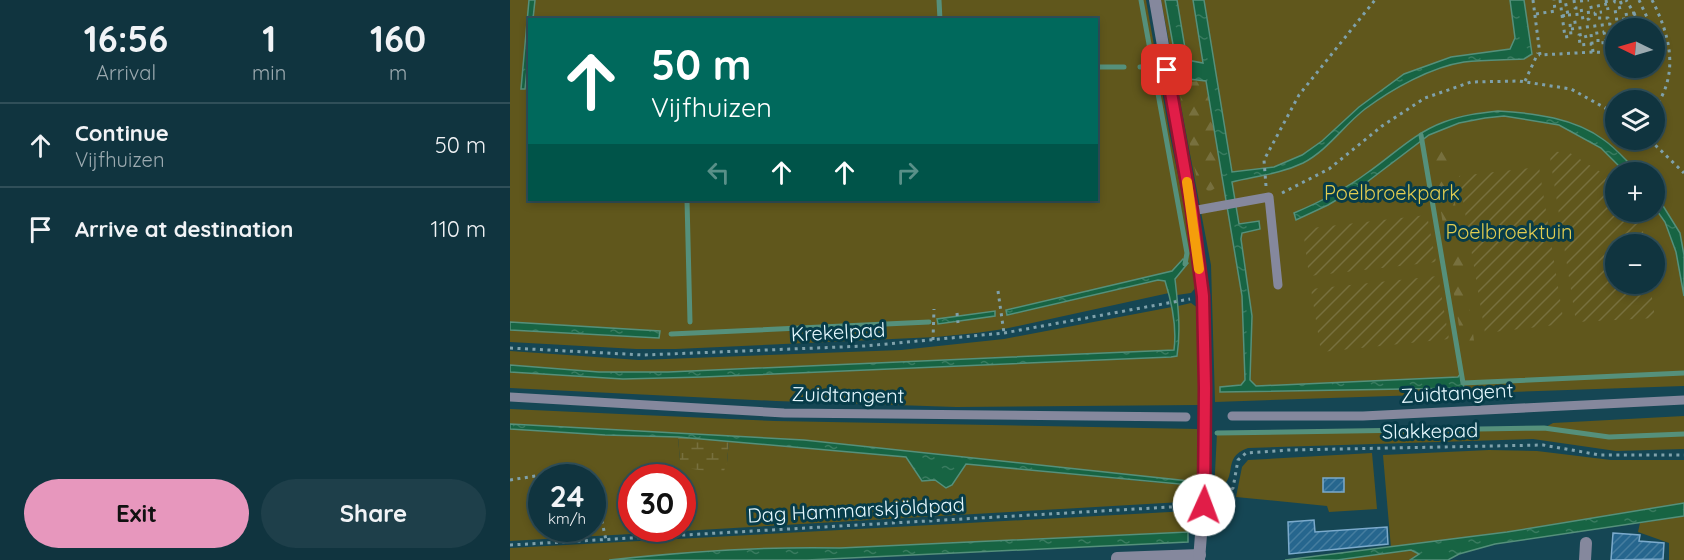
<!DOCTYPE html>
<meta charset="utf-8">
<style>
:root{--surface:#10343f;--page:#1e3f4a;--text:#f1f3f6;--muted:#9caab0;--line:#304f59;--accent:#e797bd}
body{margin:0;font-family:Quicksand,sans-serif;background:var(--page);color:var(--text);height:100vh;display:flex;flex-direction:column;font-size:22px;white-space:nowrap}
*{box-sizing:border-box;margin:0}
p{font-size:20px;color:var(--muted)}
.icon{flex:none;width:33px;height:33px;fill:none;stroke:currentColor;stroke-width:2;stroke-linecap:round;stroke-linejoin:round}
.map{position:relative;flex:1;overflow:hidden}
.sheet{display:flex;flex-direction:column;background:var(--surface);width:510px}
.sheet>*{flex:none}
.top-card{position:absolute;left:18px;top:18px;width:570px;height:183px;border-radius:0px;box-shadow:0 3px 9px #0003,0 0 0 2px var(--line);background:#00695c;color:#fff;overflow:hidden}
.needle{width:39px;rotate:275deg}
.fabs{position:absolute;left:1095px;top:18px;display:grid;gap:12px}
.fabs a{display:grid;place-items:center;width:60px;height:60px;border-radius:50%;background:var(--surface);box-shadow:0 3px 9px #0003,0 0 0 2px var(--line);font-size:30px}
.speed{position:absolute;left:18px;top:464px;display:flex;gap:12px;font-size:30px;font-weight:700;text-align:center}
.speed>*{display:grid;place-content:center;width:78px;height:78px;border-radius:50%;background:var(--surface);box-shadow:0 3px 9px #0003,0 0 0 2px var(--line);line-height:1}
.speed small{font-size:15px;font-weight:400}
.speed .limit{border:9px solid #d22;background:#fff;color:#111}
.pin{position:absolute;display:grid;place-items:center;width:51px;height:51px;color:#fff;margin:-26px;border-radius:12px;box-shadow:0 3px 9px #0006}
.me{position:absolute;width:66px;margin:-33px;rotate:2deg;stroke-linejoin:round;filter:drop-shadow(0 0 4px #0008)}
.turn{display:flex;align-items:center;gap:21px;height:126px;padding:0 24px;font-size:27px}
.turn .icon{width:78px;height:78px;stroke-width:2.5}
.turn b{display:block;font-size:42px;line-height:51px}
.lanes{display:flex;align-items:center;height:57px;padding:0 24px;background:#0003;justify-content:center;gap:30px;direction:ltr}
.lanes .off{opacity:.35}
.eta{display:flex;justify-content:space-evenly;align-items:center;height:102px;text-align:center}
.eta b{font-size:36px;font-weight:700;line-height:42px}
.primary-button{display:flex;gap:12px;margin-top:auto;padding:12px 24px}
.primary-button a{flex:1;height:69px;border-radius:36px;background:var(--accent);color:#111;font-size:24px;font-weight:700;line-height:69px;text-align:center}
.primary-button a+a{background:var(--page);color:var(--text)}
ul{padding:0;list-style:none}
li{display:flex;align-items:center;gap:18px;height:84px;padding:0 24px;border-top:2px solid var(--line)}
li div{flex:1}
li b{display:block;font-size:22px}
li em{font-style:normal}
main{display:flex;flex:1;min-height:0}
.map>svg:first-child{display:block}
.green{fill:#60571c;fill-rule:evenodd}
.forest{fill:url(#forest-firs)}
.wetland{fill:url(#wetland-marsh)}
.garden{fill:url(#garden-furrows)}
.water{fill:url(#water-ripples);stroke:#55907b;stroke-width:1.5}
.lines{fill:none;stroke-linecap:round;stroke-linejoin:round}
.stream{stroke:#55907b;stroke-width:5}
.building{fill:url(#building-hatch);stroke:#7baacc;stroke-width:1.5}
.path{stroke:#7fa1ab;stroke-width:3;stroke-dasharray:3 4.5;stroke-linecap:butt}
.service{stroke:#85889d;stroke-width:9}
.minor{stroke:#85889d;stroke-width:12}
.minor-bridge{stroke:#85889d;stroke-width:12}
.route-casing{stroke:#92132f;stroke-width:15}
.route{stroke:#e11d48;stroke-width:10}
.slow{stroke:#f59e0b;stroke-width:10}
.labels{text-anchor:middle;stroke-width:6;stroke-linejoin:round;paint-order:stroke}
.park-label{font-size:20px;fill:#e2cd51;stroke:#073c49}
.street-label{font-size:20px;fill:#e5f8fe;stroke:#073c49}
</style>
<main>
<section class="sheet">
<div class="eta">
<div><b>16:56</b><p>Arrival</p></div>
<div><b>1</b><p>min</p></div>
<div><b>160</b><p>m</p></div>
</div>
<ul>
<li><svg class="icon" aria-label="ahead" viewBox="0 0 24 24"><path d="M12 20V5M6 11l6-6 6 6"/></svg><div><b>Continue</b><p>Vijfhuizen</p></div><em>50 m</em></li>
<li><svg class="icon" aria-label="arrive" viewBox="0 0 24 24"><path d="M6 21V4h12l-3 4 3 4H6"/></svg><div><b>Arrive at destination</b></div><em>110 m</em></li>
</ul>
<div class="primary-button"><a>Exit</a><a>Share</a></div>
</section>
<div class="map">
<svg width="1174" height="560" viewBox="0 0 1174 560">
<defs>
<pattern id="forest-firs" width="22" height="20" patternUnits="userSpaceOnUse" patternTransform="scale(1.5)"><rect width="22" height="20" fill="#60571c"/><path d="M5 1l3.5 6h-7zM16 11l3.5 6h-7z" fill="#77703e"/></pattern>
<pattern id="wetland-marsh" width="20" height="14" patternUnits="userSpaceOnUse" patternTransform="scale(1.5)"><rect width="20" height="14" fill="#60571c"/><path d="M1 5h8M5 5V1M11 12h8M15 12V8" fill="none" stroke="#77703e"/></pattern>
<pattern id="garden-furrows" width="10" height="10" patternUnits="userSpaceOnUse" patternTransform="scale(1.5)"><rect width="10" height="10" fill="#60571c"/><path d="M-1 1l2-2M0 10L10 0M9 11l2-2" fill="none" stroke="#77703e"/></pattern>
<pattern id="water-ripples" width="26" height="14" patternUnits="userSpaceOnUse" patternTransform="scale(1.5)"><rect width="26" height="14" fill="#176443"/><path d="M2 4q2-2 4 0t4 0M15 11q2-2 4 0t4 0" fill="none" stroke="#397b5f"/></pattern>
<pattern id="building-hatch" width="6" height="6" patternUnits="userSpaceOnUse" patternTransform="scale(1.5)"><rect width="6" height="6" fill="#26668e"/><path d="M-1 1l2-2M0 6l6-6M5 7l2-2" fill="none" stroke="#457d9f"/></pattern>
</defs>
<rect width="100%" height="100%" fill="#154654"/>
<g class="green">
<path d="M0,0h636l23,131 18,88 10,67 -6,7 -14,2 -2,-16 13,-15 -5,-5 -10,12 -167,40 2,4 150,-35 7,1 4,12 -165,36 -28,4 -40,4 -260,12h-40l-126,-7v-12l149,8 1,-6 -150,-10zM20,20h566v180h-566z"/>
<path d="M651,0h523v386l-469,16 -4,-137zM1106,28h38v40h-38zM1106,100h38v40h-38zM1106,172h38v40h-38zM1106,244h38v40h-38z"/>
<path d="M681,303l7,5v97l-242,2 -180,-6 -266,-13v-16l113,7 80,-2 468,-20 6,-1c3,-17 2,-33 1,-50z"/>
<polygon points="662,307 666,334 664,350 650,352 501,357 158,372 89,372 0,365 0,351 129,360 391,350 494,339"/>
<path d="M0,409l265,12 422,8 2,72 -689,40v-112l95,6 73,2 2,23 47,2 2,-21 177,16 16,24 13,-1 17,5 14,-21 217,21 -444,-48 -229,-13zM32,477h50v51h-50zM122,477h50v51h-50z"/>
<path d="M1174,416v33l-68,2 -83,-12 -285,9c-29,10 -6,31 -34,44l3,-59 327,-5 9,-5z"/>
<polygon points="979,450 1027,451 1101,460 1174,460 1174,503 997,532 881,548 873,455"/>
<polygon points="862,453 867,509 819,512 817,506 726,497 732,467 738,460"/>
<path d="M678,511v21l-348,16c-76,-2 -153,6 -229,12 -33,0 -68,0 -101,0v-12z"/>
<polygon points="1174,516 1174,560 1159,560 1159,543 1128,532 1130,523"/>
<polygon points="901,550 909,554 900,560 827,560"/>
</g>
<g class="forest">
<polygon points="696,80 713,183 699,192 687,180 668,84"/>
<polygon points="937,145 966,355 954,358 921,148"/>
</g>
<polygon class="wetland" points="168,437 219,441 217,462 213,474 177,468 170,460"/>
<g class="garden">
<polygon points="1039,151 1060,153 1097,176 1105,184 1106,212 1130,212 1135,244 1106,244 1106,284 1140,284 1145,318 1066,322"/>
<polygon points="1029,167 1054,324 975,333 949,176"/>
<polygon points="917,215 926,262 799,276 793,229"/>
<polygon points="928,276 939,339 811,352 801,289"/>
</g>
<g class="water">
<polygon points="19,0 25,0 23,19 20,20 19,50 15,89 11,89"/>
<path d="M655,0h12l10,60 16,3 -10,-63h11l28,172 42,-5 28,-12 20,-14 37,-34 45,-33 47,-17 59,-8 5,-11 -5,-38h14l8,54 -8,5c-20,1 -40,1 -60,3 -33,5 -72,27 -99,47 -22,17 -37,41 -62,54 -23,11 -47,13 -71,19l7,42 20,-3 1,8 -18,4 -1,6 11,77 -2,64 6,6 202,-9 3,-4 3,15 -244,4v-5l21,-2 4,-5 -3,-84 -36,-215 -27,-3z"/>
<path d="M988,111c36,2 77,7 106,29 13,9 23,22 34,32h-13l-24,-24 -42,-23 -55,-9 -19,2 -26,5 -30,12 -62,47 -39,23 -32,15 -2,-7c26,-11 50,-23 73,-40 26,-18 47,-40 77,-51 18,-7 36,-9 54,-11z"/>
<polygon points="1145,193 1170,233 1174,255 1174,296 1166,252 1155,222 1145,208"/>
<path d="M673,259l5,4 -13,16c3,26 6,51 2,77l-6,1 -468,20 -80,2 -113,-7v-7l89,7h69l506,-22c3,-23 -2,-47 -9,-69l-7,-1 -151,35 -1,-5 166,-39z"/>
<polygon points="485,311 485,316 428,324 427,319"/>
<polygon points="0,322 150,331 149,338 0,330"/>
<polygon points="0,424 294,440 679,481 680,485 456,464 442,485 436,488 425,480 412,481 396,457 168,437 95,435 0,429"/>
<polygon points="1174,503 1174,516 985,544 949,554 938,560 900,560 909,554 901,550 827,560 775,560 997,532"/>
<path d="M678,532v10l-381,18h-198c76,-8 154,-14 231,-12z"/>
</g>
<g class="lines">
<g class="stream">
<polyline points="429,0 430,20"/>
<polyline points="631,0 677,253 675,264"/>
<polyline points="586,67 614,67"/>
<polyline points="630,67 642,66"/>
<polyline points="911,135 953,383 1174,373"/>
<polyline points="177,200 180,322"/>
<polyline points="161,334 419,322"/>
<polyline points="707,433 1034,428 1099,437 1174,434"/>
</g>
</g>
<g class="building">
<rect x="813" y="478" width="21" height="14"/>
<polygon points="804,520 805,532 877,527 878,544 779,554 778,522"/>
<polygon points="1103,533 1130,535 1129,541 1154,543 1153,559 1101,560"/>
</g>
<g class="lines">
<g class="path">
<polyline points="1023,0 1030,55 1083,52 1106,53"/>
<polyline points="1050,0 1055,37 1061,36 1060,23 1067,22"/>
<polyline points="1064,0 1065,8 1071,8 1073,20 1079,19 1078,8 1097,4"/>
<polyline points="1096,0 1098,10"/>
<polyline points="1104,0 1105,2 1111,3 1110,0"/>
<polyline points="1129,0 1142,28"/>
<path d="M1142,0c18,35 28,74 2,109"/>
<polyline points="1070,1 1079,0"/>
<polyline points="1124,13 1130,28"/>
<polyline points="1026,14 1045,11 1044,0"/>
<polyline points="1058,15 1072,14"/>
<polyline points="1052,16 1058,15 1055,0"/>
<polyline points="1108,28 1105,9 1112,7 1111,3"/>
<polyline points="1115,28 1113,15 1124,13 1116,0"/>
<polyline points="1122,28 1119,20 1126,19"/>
<polyline points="1061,29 1100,24 1098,18 1086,18 1085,13 1092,12"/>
<polyline points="1144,34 1148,41 1146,55 1144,55"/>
<polyline points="1102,37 1106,37"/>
<polyline points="1076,38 1075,34 1069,35 1070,45 1082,44"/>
<polyline points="1088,39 1088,43 1106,42"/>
<polyline points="1096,42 1094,32 1106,31"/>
<polyline points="1083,52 1081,34 1094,32"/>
<polyline points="1015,81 1028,53"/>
<polyline points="1140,140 1174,173"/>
<polyline points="756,186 754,160 789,95 865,0"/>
<polyline points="772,193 819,169 872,126 915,98 961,82 1009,81 1061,89 1106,114"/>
<polyline points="488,291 494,333"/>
<polyline points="447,313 448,323"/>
<polyline points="423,340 424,309"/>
<polyline points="0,348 134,355 355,346 494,333 680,299"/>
<polyline points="0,480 38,474 58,477"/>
<polyline points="82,493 87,499 96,540"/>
<polyline points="709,497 717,494 723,488 728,460 736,453 779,450 1033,445 1090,455 1174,455"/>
<polyline points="0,545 678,506"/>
</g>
<g class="service">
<polyline points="682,211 759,197 768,285"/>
<polyline points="0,397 274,413 676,417"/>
<polyline points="722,416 853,416 1174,400"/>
</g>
<g class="minor">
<polyline points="645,0 682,211 693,296 695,364"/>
<polyline points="607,560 607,558 690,555"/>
<polyline points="689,560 695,484"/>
<polyline points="1075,560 1076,543"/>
</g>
<polyline class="minor-bridge" points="695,364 695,484"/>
</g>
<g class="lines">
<g class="route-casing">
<polyline id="route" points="657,70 682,211 693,296 695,388 694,505"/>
</g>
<use href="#route" class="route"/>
<polyline class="slow" points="677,182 689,269"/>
</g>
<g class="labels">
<g class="park-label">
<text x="882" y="200">Poelbroekpark</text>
<text x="999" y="239">Poelbroektuin</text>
</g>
<g class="street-label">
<text transform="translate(328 332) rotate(-3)" y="7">Krekelpad</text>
<text transform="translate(947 393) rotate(-3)" y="7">Zuidtangent</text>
<text transform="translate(338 395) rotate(1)" y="7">Zuidtangent</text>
<text transform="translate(920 431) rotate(-1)" y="7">Slakkepad</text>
<text transform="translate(346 510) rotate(-3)" y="7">Dag Hammarskjöldpad</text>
</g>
</g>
</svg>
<div class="fabs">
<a><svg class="needle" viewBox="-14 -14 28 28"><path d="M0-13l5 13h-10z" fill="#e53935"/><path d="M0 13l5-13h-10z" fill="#9caab0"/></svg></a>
<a><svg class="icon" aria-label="layers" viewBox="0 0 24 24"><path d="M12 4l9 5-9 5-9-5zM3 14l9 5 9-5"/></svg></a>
<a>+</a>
<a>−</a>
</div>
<div class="speed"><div>24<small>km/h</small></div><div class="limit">30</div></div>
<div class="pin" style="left:657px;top:70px;background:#d93025"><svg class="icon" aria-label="arrive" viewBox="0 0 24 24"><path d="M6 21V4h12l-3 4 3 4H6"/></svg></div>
<svg class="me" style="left:694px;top:505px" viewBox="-20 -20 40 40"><circle r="19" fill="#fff"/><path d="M0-13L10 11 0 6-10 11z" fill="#e11d48"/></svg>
<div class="top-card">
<div class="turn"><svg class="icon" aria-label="ahead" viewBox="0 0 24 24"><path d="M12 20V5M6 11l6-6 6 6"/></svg><div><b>50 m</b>Vijfhuizen</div></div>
<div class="lanes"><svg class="icon off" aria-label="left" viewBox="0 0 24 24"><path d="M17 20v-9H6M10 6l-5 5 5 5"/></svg><svg class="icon" aria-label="ahead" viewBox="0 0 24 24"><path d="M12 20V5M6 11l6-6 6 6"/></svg><svg class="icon" aria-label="ahead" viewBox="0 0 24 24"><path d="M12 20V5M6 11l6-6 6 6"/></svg><svg class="icon off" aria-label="right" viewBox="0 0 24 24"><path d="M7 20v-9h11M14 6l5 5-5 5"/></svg></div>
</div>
</div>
</main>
